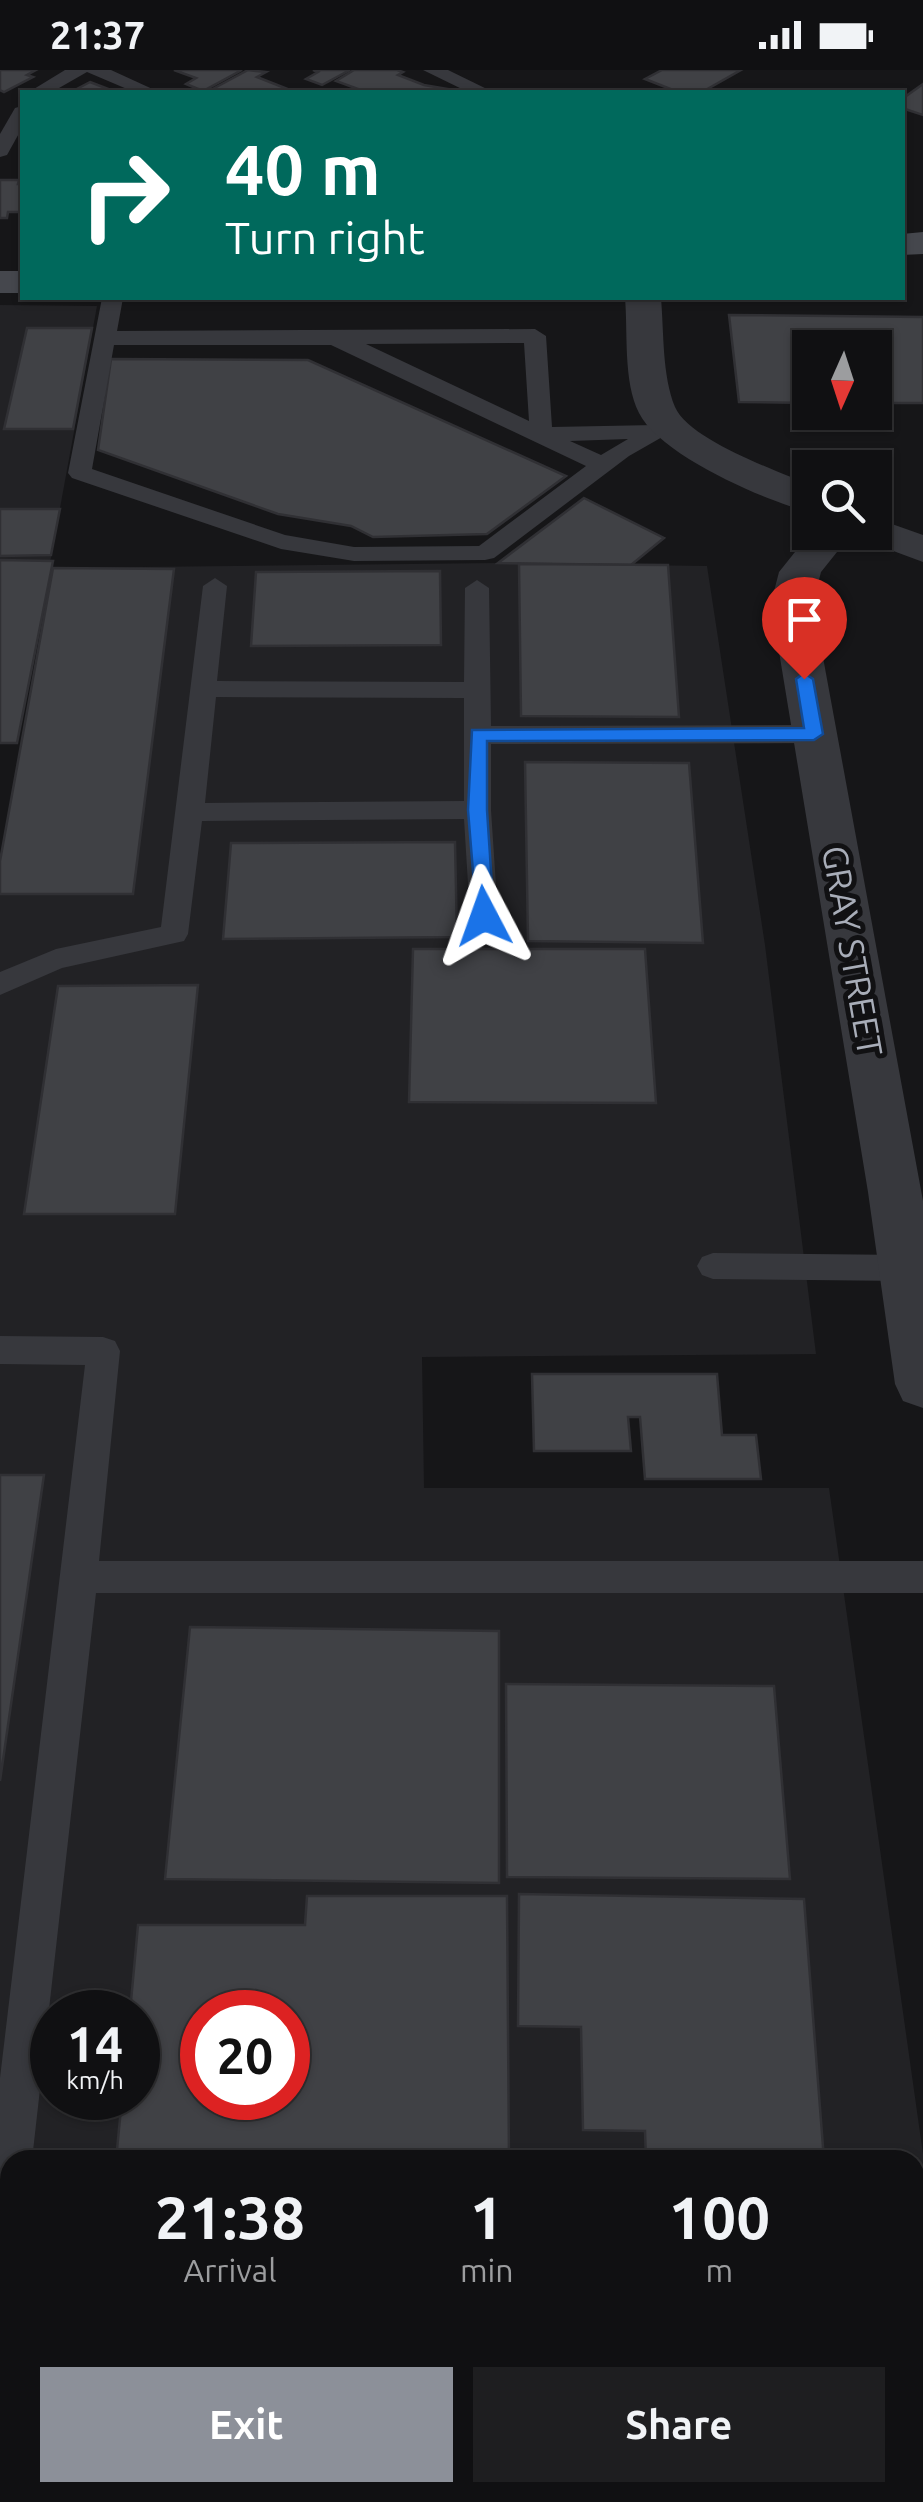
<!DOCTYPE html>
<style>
:root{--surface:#101012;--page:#1e1e20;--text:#f1f3f6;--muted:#9c9d9f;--line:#303032;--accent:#8c9099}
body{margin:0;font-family:Ubuntu,sans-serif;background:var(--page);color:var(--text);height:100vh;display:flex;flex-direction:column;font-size:38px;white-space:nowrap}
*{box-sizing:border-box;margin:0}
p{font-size:32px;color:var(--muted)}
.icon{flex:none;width:55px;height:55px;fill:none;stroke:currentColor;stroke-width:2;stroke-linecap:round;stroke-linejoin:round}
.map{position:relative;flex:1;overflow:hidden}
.panel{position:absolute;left:0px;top:2080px;width:925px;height:352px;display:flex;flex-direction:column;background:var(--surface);border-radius:30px 30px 0 0;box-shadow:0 2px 8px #0004,0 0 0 2px var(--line)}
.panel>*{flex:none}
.banner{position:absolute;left:20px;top:20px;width:885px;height:210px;border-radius:0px;box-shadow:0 2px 8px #0004,0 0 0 2px var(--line);background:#00695c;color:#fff;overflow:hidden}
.needle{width:65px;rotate:183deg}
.tools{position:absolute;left:792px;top:260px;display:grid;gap:20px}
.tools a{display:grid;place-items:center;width:100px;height:100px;border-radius:0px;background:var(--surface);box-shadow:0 2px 8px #0004,0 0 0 2px var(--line);font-size:50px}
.speed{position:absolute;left:30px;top:1920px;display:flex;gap:20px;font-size:50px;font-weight:700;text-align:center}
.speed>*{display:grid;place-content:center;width:130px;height:130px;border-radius:50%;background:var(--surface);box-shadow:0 2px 8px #0004,0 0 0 2px var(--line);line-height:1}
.speed small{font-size:25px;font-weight:400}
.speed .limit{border:15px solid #d22;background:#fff;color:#111}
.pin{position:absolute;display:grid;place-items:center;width:85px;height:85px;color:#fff;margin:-102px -42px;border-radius:50% 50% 50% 0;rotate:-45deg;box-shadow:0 0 10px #0007}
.pin .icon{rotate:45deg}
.me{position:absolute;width:110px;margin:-55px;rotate:356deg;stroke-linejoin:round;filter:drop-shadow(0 0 8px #0008)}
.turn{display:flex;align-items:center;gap:35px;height:210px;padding:0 40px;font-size:45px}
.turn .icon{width:130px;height:130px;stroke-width:2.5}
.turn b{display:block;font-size:70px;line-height:85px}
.eta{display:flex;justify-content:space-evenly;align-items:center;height:170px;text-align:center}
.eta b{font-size:60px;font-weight:700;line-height:70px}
.action{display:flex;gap:20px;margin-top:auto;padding:20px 40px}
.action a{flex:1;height:115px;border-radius:0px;background:var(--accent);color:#fff;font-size:40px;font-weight:700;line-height:115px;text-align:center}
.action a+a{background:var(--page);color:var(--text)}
.status{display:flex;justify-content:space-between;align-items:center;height:70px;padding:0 50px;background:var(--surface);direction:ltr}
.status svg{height:28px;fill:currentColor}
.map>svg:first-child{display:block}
.built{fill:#222225;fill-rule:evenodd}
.building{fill:#404145;stroke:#303034;stroke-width:2.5;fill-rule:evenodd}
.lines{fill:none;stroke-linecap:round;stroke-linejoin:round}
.lane{fill:#37383d;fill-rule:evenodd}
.street{fill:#37383d;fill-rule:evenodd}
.secondary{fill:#45474d;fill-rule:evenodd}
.route{fill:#1a73e8;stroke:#114b97;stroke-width:2.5}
.labels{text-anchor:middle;stroke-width:10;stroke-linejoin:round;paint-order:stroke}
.street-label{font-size:35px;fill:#a8adb8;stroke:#111113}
</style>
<div class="status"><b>21:37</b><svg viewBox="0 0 49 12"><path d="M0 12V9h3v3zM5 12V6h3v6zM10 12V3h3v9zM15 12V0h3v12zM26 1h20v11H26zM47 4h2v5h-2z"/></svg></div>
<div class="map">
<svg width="923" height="2432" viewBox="0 0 923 2432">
<rect width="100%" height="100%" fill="#161618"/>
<g class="built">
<polygon points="0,235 97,236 17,673 0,673"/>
<path d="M498,493l209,3 58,379 51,409 -394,3 2,131h405l94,666v348h-923v-1627l51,-307zM52,1942h86v86h-86zM202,1942h86v86h-86zM10,2090h905v332h-905z"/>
</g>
<g class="building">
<polygon points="0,0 36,0 27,5 33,7 4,22 0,20"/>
<polygon points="174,0 242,0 203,21 186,14 196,8"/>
<polygon points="248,0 266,2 257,7 290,20 207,22"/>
<polygon points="313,0 350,0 322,15 306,9 318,2"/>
<polygon points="354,0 397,0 403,2 398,5 424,15 465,22 366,22 336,11"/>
<polygon points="662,0 741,0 702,22 678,22 645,9"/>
<polygon points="90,12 116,22 71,22"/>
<polygon points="923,14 923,45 902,38 902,29"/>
<polygon points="0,110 19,110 18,114 22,114 22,142 8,142 7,148 0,148"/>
<polygon points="729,245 923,247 923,333 875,333 875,278 810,278 810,333 739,332"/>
<polygon points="27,258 92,258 73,359 4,359"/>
<polygon points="111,289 308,290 566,406 487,464 373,467 351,456 278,444 98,380"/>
<polygon points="584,428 664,468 631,495 498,493"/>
<polygon points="0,439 60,439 51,485 0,486"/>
<polygon points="0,490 53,491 17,673 0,673"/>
<polygon points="519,494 668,495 679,647 521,646"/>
<polygon points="53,498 174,499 133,824 0,824 0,791"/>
<polygon points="440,501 441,575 251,576 256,502"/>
<polygon points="525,692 689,693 703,873 528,871"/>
<polygon points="455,772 457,867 223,869 231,773"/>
<polygon points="413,879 645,879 656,1033 409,1032"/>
<polygon points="198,915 175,1144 24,1144 58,916"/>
<polygon points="532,1304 717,1304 722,1365 756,1365 761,1409 645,1409 640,1347 628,1347 631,1381 534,1381"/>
<polygon points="0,1405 44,1405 0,1711"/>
<polygon points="190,1557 499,1561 499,1813 165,1809"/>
<polygon points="506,1614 774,1616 790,1809 507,1807"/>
<polygon points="519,1824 804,1829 824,2090 646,2090 645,2061 583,2060 581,1957 518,1956"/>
<path d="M307,1826h200l2,264h-393l6,-62h16v-86h-8l8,-87h167zM202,1942h86v86h-86z"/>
<polygon points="0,2329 10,2329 10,2422 317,2422 316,2432 0,2432"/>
<polygon points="466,2422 907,2422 908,2432 466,2432"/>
</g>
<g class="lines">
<g class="lane">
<polygon points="65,0 111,0 159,22 134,22 87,2 52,22 29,22"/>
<polygon points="423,0 448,0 493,22 468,22"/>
<polygon points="22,36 22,58 7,85 0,87 0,64 15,38"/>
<path d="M102,228h21l-6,33 418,-2 11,7 6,91 103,-2 12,-4 11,7 -49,28 -135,102 -9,2 -131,1 -73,-12 -209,-71 -4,-5zM524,273l5,78 -163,-77zM114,275h217l255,121 -107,80 -125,1 -69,-12 -193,-66zM628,369l-27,16 -31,-14z"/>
<path d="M215,508l12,8 -10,95 247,1 1,-94 12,-8 12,8 2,138 323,-1 9,3 4,6 -4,6 -9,3 -323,1v66l7,106 -4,7h-20l-4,-7 -6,-97 -262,2 -14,113 -4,7 -122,27 -62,27v-23l56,-23 105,-22 42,-341zM216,627l248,1v103l-259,2z"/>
<polygon points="713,1183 906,1185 917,1189 922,1198 917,1207 906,1211 713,1209 702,1205 697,1196 702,1187"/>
<polygon points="0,1266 103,1267 115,1271 120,1281 99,1491 923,1491 923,1523 96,1523 32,2090 10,2090 10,2204 0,2208 0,2008 85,1295 0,1294"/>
<rect x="0" y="2221" width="10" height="44"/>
<rect x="915" y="2221" width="8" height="44"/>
<rect x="325" y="2422" width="46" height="10"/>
</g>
<g class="street">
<path d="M625,228h36c3,35 1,77 14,109 14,33 103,64 135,78v27c-45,-11 -150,-57 -171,-99 -16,-32 -11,-80 -14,-115z"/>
<polygon points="875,448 923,465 923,492 861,469 856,462 875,462"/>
<polygon points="811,462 853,462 821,502 813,533 923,1131 923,1338 903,1331 895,1314 868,1122 771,533 779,502"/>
</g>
<g class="secondary">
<polygon points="923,162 923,184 902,185 902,164"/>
<rect x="0" y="201" width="22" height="22"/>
</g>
</g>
<polygon class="route" points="804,603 813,609 823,664 814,670 487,671 487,740 494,846 491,851 477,851 468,740 472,660 804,658 796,609"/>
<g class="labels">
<g class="street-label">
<text transform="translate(852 881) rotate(80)" y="12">GRAY STREET</text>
</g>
</g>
</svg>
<div class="tools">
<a><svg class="needle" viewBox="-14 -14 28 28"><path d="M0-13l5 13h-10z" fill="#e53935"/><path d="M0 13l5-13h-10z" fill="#9c9d9f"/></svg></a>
<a><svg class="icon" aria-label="search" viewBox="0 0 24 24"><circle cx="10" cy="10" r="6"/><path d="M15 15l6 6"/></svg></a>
</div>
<div class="speed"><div>14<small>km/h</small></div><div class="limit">20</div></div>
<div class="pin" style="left:804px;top:609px;background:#d93025"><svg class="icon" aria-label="arrive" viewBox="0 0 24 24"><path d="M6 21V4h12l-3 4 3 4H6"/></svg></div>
<svg class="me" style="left:484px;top:846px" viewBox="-20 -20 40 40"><path d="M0-17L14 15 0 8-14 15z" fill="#1a73e8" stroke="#fff" stroke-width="4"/></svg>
<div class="banner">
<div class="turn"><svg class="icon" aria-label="right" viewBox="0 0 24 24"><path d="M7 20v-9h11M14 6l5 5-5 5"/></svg><div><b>40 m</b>Turn right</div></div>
</div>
<section class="panel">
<div class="eta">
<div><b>21:38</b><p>Arrival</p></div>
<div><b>1</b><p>min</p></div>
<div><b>100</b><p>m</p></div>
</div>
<div class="action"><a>Exit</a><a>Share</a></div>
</section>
</div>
